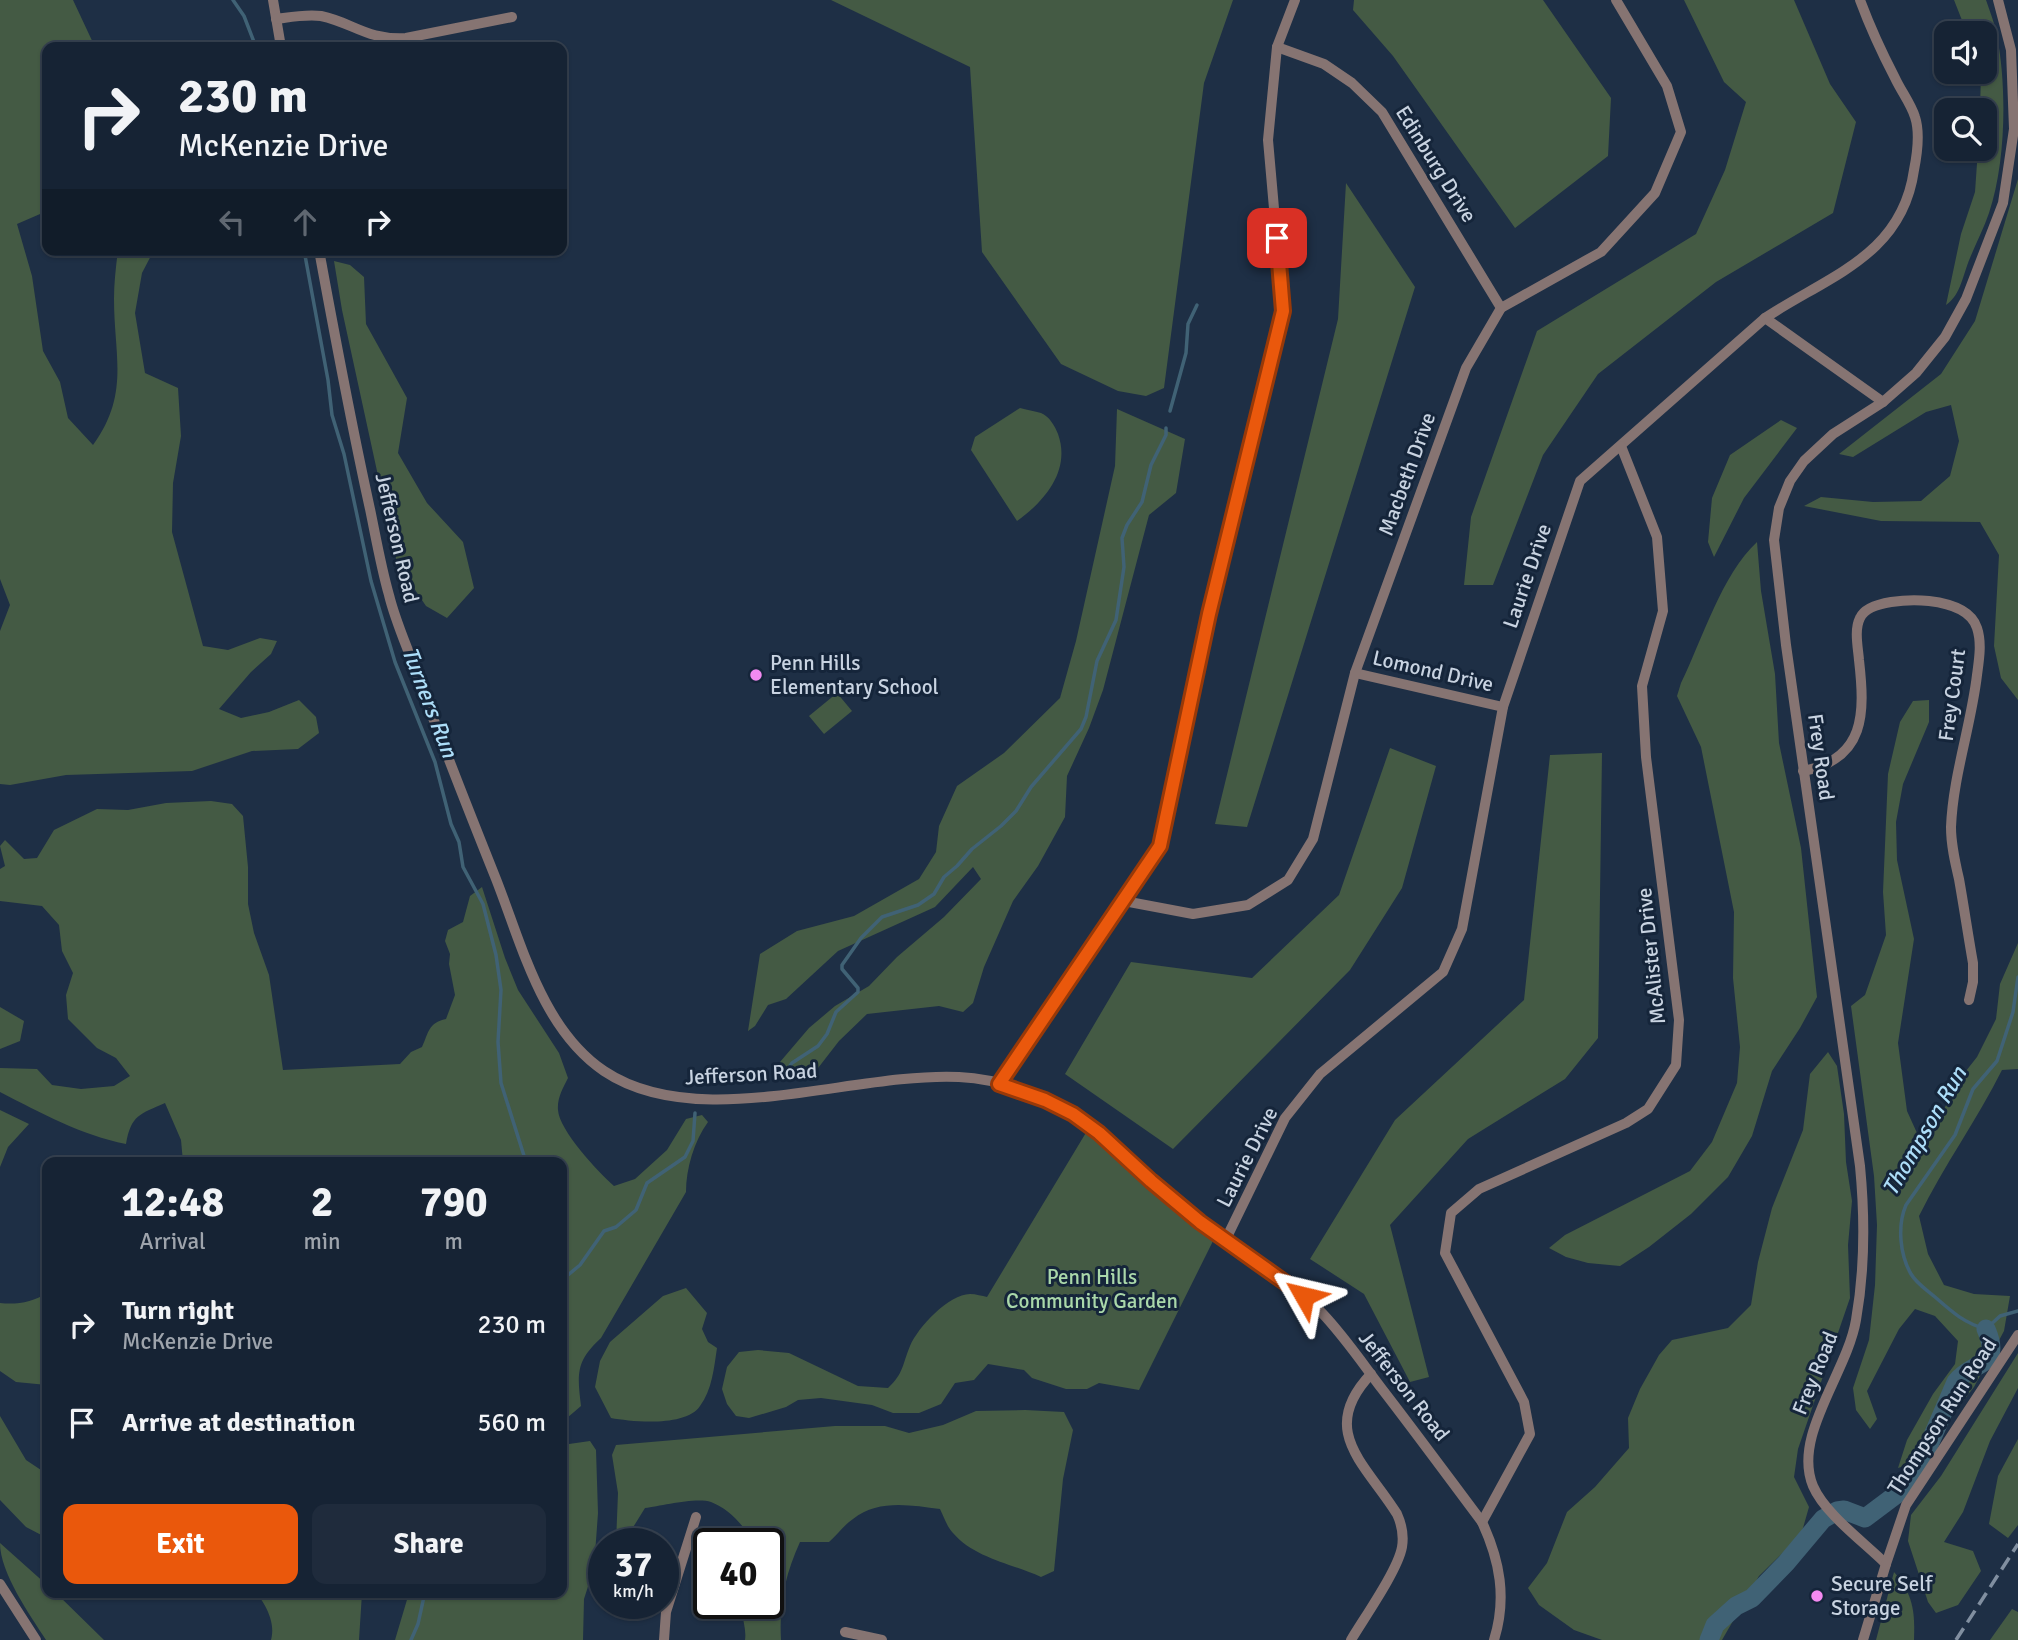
<!DOCTYPE html>
<style>
:root{--surface:#162334;--page:#1f2b3c;--text:#f1f3f6;--muted:#9ea4ac;--line:#35404f;--accent:#ea580c}
body{margin:0;font-family:Signika,sans-serif;background:var(--page);color:var(--text);height:100vh;display:flex;flex-direction:column;font-size:26px;white-space:nowrap}
*{box-sizing:border-box;margin:0}
p{font-size:23px;color:var(--muted)}
.icon{flex:none;width:38px;height:38px;fill:none;stroke:currentColor;stroke-width:2;stroke-linecap:round;stroke-linejoin:round}
.map{position:relative;flex:1;overflow:hidden}
.details{position:absolute;left:42px;top:1157px;width:525px;height:441px;display:flex;flex-direction:column;background:var(--surface);border-radius:14px;box-shadow:0 2px 5px #0004,0 0 0 2px var(--line)}
.details>*{flex:none}
.top-card{position:absolute;left:42px;top:42px;width:525px;height:214px;border-radius:14px;box-shadow:0 2px 5px #0004,0 0 0 2px var(--line);background:#162334;color:var(--text);overflow:hidden}
.tools{position:absolute;left:1934px;top:21px;display:grid;gap:14px}
.tools a{display:grid;place-items:center;width:63px;height:63px;border-radius:14px;background:var(--surface);box-shadow:0 2px 5px #0004,0 0 0 2px var(--line);font-size:35px}
.speed{position:absolute;left:588px;top:1528px;display:flex;gap:14px;font-size:35px;font-weight:700;text-align:center}
.speed>*{display:grid;place-content:center;width:91px;height:91px;border-radius:50%;background:var(--surface);box-shadow:0 2px 5px #0004,0 0 0 2px var(--line);line-height:1}
.speed small{font-size:18px;font-weight:400}
.speed .limit{border:4px solid #111;border-radius:10px;background:#fff;color:#111}
.pin{position:absolute;display:grid;place-items:center;width:60px;height:60px;color:#fff;margin:-30px;border-radius:14px;box-shadow:0 4px 10px #0006}
.me{position:absolute;width:77px;margin:-38px;rotate:307deg;stroke-linejoin:round;filter:drop-shadow(0 0 5px #0008)}
.turn{display:flex;align-items:center;gap:24px;height:147px;padding:0 21px;font-size:32px}
.turn .icon{width:91px;height:91px;stroke-width:2.5}
.turn b{display:block;font-size:49px;line-height:60px}
.lanes{display:flex;align-items:center;height:66px;padding:0 21px;background:#0003;justify-content:center;gap:35px;direction:ltr}
.lanes .off{opacity:.35}
.eta{display:flex;justify-content:space-evenly;align-items:center;height:119px;text-align:center}
.eta b{font-size:42px;font-weight:700;line-height:49px}
.primary-button{display:flex;gap:14px;margin-top:auto;padding:14px 21px}
.primary-button a{flex:1;height:80px;border-radius:14px;background:var(--accent);color:#fff;font-size:28px;font-weight:700;line-height:80px;text-align:center}
.primary-button a+a{background:var(--page);color:var(--text)}
ul{padding:0;list-style:none}
li{display:flex;align-items:center;gap:21px;height:98px;padding:0 21px}
li div{flex:1}
li b{display:block;font-size:26px}
li em{font-style:normal}
.map>svg:first-child{display:block}
.green{fill:#445a44}
.lines{fill:none;stroke-linecap:round;stroke-linejoin:round}
.stream{stroke:#406275;stroke-width:3.5}
.river{stroke:#406275;stroke-width:19}
.minor{stroke:#867472;stroke-width:10}
.rail{stroke:#818fa0;stroke-width:3.5;stroke-dasharray:14 7;stroke-linecap:butt}
.route-casing{stroke:#983908;stroke-width:18}
.route{stroke:#ea580c;stroke-width:12}
.poi-dot{fill:#f38af1;stroke:#15253a;stroke-width:2.5}
.labels{text-anchor:middle;stroke-width:6;stroke-linejoin:round;paint-order:stroke}
.street-label{font-size:21px;fill:#c8d3e1;stroke:#15253a}
.poi-label{font-size:21px;fill:#c8d3e1;stroke:#15253a;text-anchor:start}
.park-label{font-size:21px;fill:#aad8aa;stroke:#15253a}
.water-label{font-size:23px;font-style:italic;fill:#acddf8;stroke:#15253a}
</style>
<div class="map">
<svg width="2018" height="1640" viewBox="0 0 2018 1640">
<rect width="100%" height="100%" fill="#1e2f45"/>
<g class="green">
<path d="M0,0h73l22,47h-48v164l-30,13 15,52 11,75 17,31 8,36 25,27c37,-51 21,-89 21,-146 0,-16 2,-33 4,-49h36l-12,23 -7,40 10,60 33,15 3,48 -8,47 -1,49 31,114 25,4 32,-12 17,3 -6,13 -20,18 -32,37 22,9 28,-6 30,-12 17,17 3,16 -21,16 -46,2 -60,20 -126,4 -56,10 -10,-1v-153l10,-26 -10,-26z"/>
<polygon points="831,0 1233,0 1204,83 1164,388 1146,396 1118,391 1061,364 982,252 970,67"/>
<polygon points="1354,0 1543,0 1611,98 1608,156 1515,228 1393,56 1353,10"/>
<polygon points="1684,0 1794,0 1830,84 1856,122 1833,213 1716,282 1598,374 1543,455 1493,585 1464,585 1471,517 1537,331 1696,234 1725,170 1746,102 1724,82"/>
<path d="M1954,0h32c4,12 9,24 11,36 10,51 9,127 -8,177 -5,15 -13,30 -19,45 -7,16 -9,37 -24,47l15,-71 14,-42 3,-43h6v-39h-4l1,-38h3v-39h-17z"/>
<polygon points="2018,179 2018,700 2001,678 1994,646 1999,555 1980,522 1881,521 1804,506 1821,497 1873,502 1921,501 1950,476 1959,441 1951,405 1926,412 1853,457 1839,454 1941,374 1975,321"/>
<polygon points="1346,183 1415,287 1247,827 1215,824 1338,319"/>
<polygon points="334,261 350,265 364,277 366,324 407,398 398,453 427,503 463,542 474,588 447,618 426,606 397,563 342,310"/>
<path d="M1020,408c6,2 15,3 21,5 8,3 14,13 17,21 13,36 -13,67 -41,87l-46,-71 4,-13z"/>
<polygon points="1117,409 1185,439 1176,493 1149,515 1103,690 1089,728 1067,776 1065,817 1038,866 1013,901 984,967 973,1003 963,1012 939,1006 867,1014 839,1041 815,1072 791,1078 780,1062 809,1028 835,1006 869,986 897,957 944,917 981,879 973,867 935,907 838,951 786,999 768,1005 755,1026 748,1031 760,954 797,931 854,916 919,879 936,852 939,826 957,786 1004,753 1060,698 1076,641 1115,466"/>
<polygon points="1781,420 1797,428 1744,498 1714,557 1708,542 1712,498 1730,455"/>
<path d="M1757,542l4,49 14,83 4,69 22,105 16,149 -17,31 -28,43 -20,65 -24,41 -37,37 -42,33 -29,19 -32,-3 -22,-6 -17,-9 16,-13 125,-64 22,-29 25,-59 3,-36 -7,-69 1,-66 -33,-165 -24,-51 4,-13c21,-43 41,-109 76,-141z"/>
<polygon points="837,693 852,711 824,734 809,716"/>
<path d="M1929,700v22l-26,62 -7,38 1,38 17,79 -16,104 9,68 10,22 22,-15 23,-42 15,-19 19,-38 4,-35 18,-41v126l-16,1c-25,50 -58,95 -83,146l9,38 16,31 30,9 36,2 -6,35 -30,56 -21,27 -46,51 -9,3 9,-28 26,-46 22,-30 3,-23 -23,-25 -20,-7 -16,20 -32,62 10,28 -7,10 -14,-19 -3,-22 16,-48 6,-55 2,-60 -3,-49 -23,-170 14,-11 21,-60 -3,-43 5,-118 12,-52 13,-21z"/>
<polygon points="1390,748 1436,766 1402,888 1350,970 1173,1149 1065,1074 1131,962 1252,978 1339,895"/>
<polygon points="1602,753 1598,1038 1565,1079 1468,1139 1390,1225 1429,1377 1410,1382 1364,1294 1310,1259 1395,1120 1524,1000 1550,755"/>
<path d="M211,801l21,3 11,12 5,51v37l6,29 15,42 14,95 117,-6 11,-12 11,-5c7,-15 6,-24 24,-28l9,-24 -6,-31 1,-10 -5,-13 3,-11 15,-8 7,-26 12,-9 23,71 13,32 41,63 9,25c-5,10 -11,20 -10,32 1,20 40,62 56,76l21,-7 32,-29 19,-31 16,-4 6,7c-14,19 -22,47 -22,70l-85,146c-25,23 -24,35 -20,68l-14,12 -5,1v-257h-25l-2,-5 -18,5h-334l-2,-22 -16,-37c-25,11 -34,12 -39,41 -45,-9 -85,-31 -126,-52v-24l37,1 15,16 29,4 33,-3 16,-10 -14,-18 -19,-10 -29,-29 -2,-24 7,-22 -11,-22 -3,-26 -17,-19 -42,-5v-32l5,-3 -5,-20 5,-6 19,19 13,-1 17,-28 43,-21 31,1 38,-7z"/>
<polygon points="0,1007 24,1021 20,1041 0,1049"/>
<polygon points="1828,1052 1837,1066 1844,1114 1846,1162 1852,1201 1848,1245 1850,1298 1798,1449 1794,1477 1809,1507 1801,1535 1759,1576 1722,1640 1602,1640 1574,1630 1539,1605 1528,1588 1547,1563 1567,1512 1595,1487 1629,1448 1628,1418 1640,1389 1659,1355 1672,1340 1728,1328 1751,1305 1758,1262 1772,1208 1803,1130 1810,1074"/>
<polygon points="0,1110 29,1124 8,1147 0,1167"/>
<path d="M1090,1126l30,27 16,23 78,63 -75,151 -40,-7 -12,6h-21l-34,-11 -8,-8 -36,-6 -14,16 -19,3 -14,21 -22,9h-26l-21,-8 -51,-7 -23,2 -12,7 -37,11 -13,-2 -9,-12 -5,-15 5,-22 12,-15 19,-2 31,3 69,33 30,2c16,-15 14,-23 22,-42 8,-19 39,-52 60,-52 6,0 12,2 17,3z"/>
<path d="M686,1288l21,25 -5,16 6,13 9,6c-3,20 -5,42 -17,58 -14,21 -67,16 -89,12l-16,-31 5,-26 10,-19 53,-46z"/>
<path d="M47,1293v92l-31,-3 -16,-11v-68c17,2 33,-1 47,-10z"/>
<polygon points="2018,1353 2018,1388 1990,1441 1963,1512 1944,1542 1973,1551 1981,1571 1958,1605 1936,1613 1928,1602 1908,1541 1911,1515 1941,1476"/>
<path d="M1025,1410l39,2 9,18 -10,49 -9,92 -13,6c-28,-13 -67,-19 -88,-44 -6,-6 -9,-16 -13,-24 -30,-4 -62,-10 -87,10 -9,6 -16,16 -24,23h-29c-15,33 -21,62 -19,98h-36c2,-13 -5,-24 -2,-37h25v-59l-15,-1c-8,-17 -24,-34 -42,-41 -15,-5 -50,4 -66,6l-13,21 -5,14h-11l2,-50 -6,-38 4,-10 219,-19h50l24,7 34,-8 33,-14z"/>
<polygon points="0,1416 26,1460 47,1474 47,1538 26,1527 0,1500"/>
<polygon points="2018,1439 2018,1525 2008,1538 1989,1524 1998,1476"/>
<polygon points="590,1441 596,1450 598,1513 594,1568 584,1599 583,1640 395,1640 409,1593 562,1592 562,1445"/>
<path d="M0,1543l47,42v7l9,1 48,47h-58c-16,-25 -46,-67 -46,-97z"/>
<path d="M1894,1572c19,22 21,39 20,68h-38z"/>
<path d="M256,1593h106l-3,47h-88c5,-16 -5,-36 -15,-47z"/>
<polygon points="2012,1609 2018,1612 2018,1640 1990,1640"/>
</g>
<g class="lines">
<g class="stream">
<polyline points="233,0 244,16 256,47"/>
<polyline points="304,250 328,380 332,415 344,454 371,581 395,662 435,762 451,824 459,842 463,867 483,904 496,955 501,990 498,1042 501,1083 526,1162"/>
<polyline points="1170,411 1186,353 1188,324 1197,305"/>
<path d="M2018,977l-5,35 -16,49 -24,28 -18,46 -49,70c-9,21 -6,50 5,69 6,10 16,16 24,23 17,15 29,26 51,32l14,-13 18,-5"/>
<polyline points="784,1074 792,1063 818,1046 827,1034 836,1012 858,992 858,988 842,969 842,965 861,938 882,917 918,905 934,894 944,877 957,866 972,849 1001,826 1016,811 1031,787 1081,729 1086,717 1097,661 1116,620 1124,567 1122,538 1127,525 1142,502 1151,465 1166,435 1166,428"/>
<polyline points="562,1280 580,1265 604,1231 616,1227 636,1210 647,1183 685,1157 693,1141 695,1113"/>
<polyline points="411,1640 418,1624 425,1592"/>
</g>
<path class="river" d="M1709,1640l6,-15 21,-19 16,-8 34,-35 37,-44 14,-8 7,-1 21,8 32,-24 28,-40 31,-72c17,-22 47,-14 30,-53"/>
<g class="minor">
<polyline points="273,0 281,47"/>
<path d="M276,19c15,-2 30,-5 45,-3 33,7 45,24 85,22l106,-21"/>
<polyline points="1277,47 1324,64 1352,83 1382,112 1501,308"/>
<path d="M319,250c16,87 32,173 51,259 6,29 11,58 19,86 6,25 17,49 26,74 25,70 53,140 81,210 26,66 46,150 108,192 94,63 248,1 355,6 111,6 165,87 245,149 39,29 84,51 118,87 22,23 41,51 60,76 34,44 67,89 100,133 18,39 25,76 12,118"/>
<polyline points="1765,318 1883,402"/>
<polyline points="1355,673 1503,707"/>
<path d="M1803,771c63,-12 62,-58 56,-111 -1,-13 -5,-30 1,-42 8,-18 52,-19 69,-17 17,2 42,8 48,27 5,15 2,32 0,47 -6,51 -24,101 -26,152 0,18 4,35 8,52 5,28 9,56 14,84v19l-4,18"/>
<polyline points="1124,901 1193,914 1248,905 1288,880 1313,839 1355,673 1466,368 1501,308 1601,252 1655,193 1681,132 1667,86 1616,0"/>
<polyline points="999,1084 1160,846 1209,614 1283,311 1268,140 1277,47 1295,0"/>
<path d="M1225,1241l60,-123 35,-44 123,-102 19,-43 41,-222 77,-226 185,-163c63,-42 137,-62 149,-148 3,-15 6,-38 1,-53 -4,-13 -14,-26 -20,-39 -13,-25 -25,-51 -35,-78"/>
<polyline points="1482,1522 1530,1434 1524,1402 1445,1253 1451,1213 1479,1189 1626,1123 1648,1109 1676,1065 1679,1020 1646,757 1642,686 1663,611 1657,537 1621,446"/>
<path d="M1886,1564c-22,-22 -61,-50 -73,-78 -21,-50 34,-113 43,-166 9,-51 9,-102 4,-154l-74,-521 -12,-105 5,-32 11,-27 14,-20 29,-27 50,-32 33,-29 29,-36 21,-38 37,-96 11,-74 -3,-79 -13,-50"/>
<polyline points="0,1584 36,1640"/>
<polyline points="845,1632 882,1640"/>
<polyline points="664,1640 666,1612 696,1517"/>
<path d="M1351,1640c13,-22 47,-70 51,-93 2,-12 0,-22 -5,-33 -31,-50 -80,-83 -26,-140"/>
<polyline points="1863,1640 1886,1564 1906,1505 2018,1335"/>
</g>
<polyline class="rail" points="1956,1640 2018,1544"/>
</g>
<g class="lines">
<g class="route-casing">
<polyline id="route" points="1277,238 1283,311 1209,614 1160,846 999,1084 1045,1100 1073,1114 1099,1133 1151,1181 1200,1222 1304,1296"/>
</g>
<use href="#route" class="route"/>
</g>
<g class="poi-dot">
<circle cx="756" cy="675" r="7"/>
<circle cx="1817" cy="1596" r="7"/>
</g>
<g class="labels">
<g class="street-label">
<text transform="translate(1436 164) rotate(58)" y="7">Edinburg Drive</text>
<text transform="translate(1407 474) rotate(-70)" y="7">Macbeth Drive</text>
<text transform="translate(397 538) rotate(77)" y="7">Jefferson Road</text>
<text transform="translate(1527 576) rotate(-71)" y="7">Laurie Drive</text>
<text transform="translate(1433 671) rotate(13)" y="7">Lomond Drive</text>
<text transform="translate(1952 695) rotate(-82)" y="7">Frey Court</text>
<text transform="translate(1821 757) rotate(82)" y="7">Frey Road</text>
<text transform="translate(1651 956) rotate(-96)" y="7">McAlister Drive</text>
<text transform="translate(751 1074) rotate(-3)" y="7">Jefferson Road</text>
<text transform="translate(1247 1157) rotate(-63)" y="7">Laurie Drive</text>
<text transform="translate(1815 1373) rotate(-68)" y="7">Frey Road</text>
<text transform="translate(1404 1386) rotate(52)" y="7">Jefferson Road</text>
<text transform="translate(1942 1416) rotate(-57)" y="7">Thompson Run Road</text>
</g>
<g class="poi-label">
<text x="770" y="670">Penn Hills<tspan x="770" dy="24">Elementary School</tspan></text>
<text x="1831" y="1591">Secure Self<tspan x="1831" dy="24">Storage</tspan></text>
</g>
<g class="park-label">
<text x="1092" y="1284">Penn Hills<tspan x="1092" dy="24">Community Garden</tspan></text>
</g>
<g class="water-label">
<text transform="translate(430 702) rotate(69)" y="8">Turners Run</text>
<text transform="translate(1924 1131) rotate(-60)" y="8">Thompson Run</text>
</g>
</g>
</svg>
<div class="tools">
<a><svg class="icon" aria-label="sound" viewBox="0 0 24 24"><path d="M4 9h4l5-4v14l-5-4H4zM17 9q2 3 0 6"/></svg></a>
<a><svg class="icon" aria-label="search" viewBox="0 0 24 24"><circle cx="10" cy="10" r="6"/><path d="M15 15l6 6"/></svg></a>
</div>
<div class="speed"><div>37<small>km/h</small></div><div class="limit">40</div></div>
<div class="pin" style="left:1277px;top:238px;background:#d93025"><svg class="icon" aria-label="arrive" viewBox="0 0 24 24"><path d="M6 21V4h12l-3 4 3 4H6"/></svg></div>
<svg class="me" style="left:1304px;top:1296px" viewBox="-20 -20 40 40"><path d="M0-17L14 15 0 8-14 15z" fill="#ea580c" stroke="#fff" stroke-width="4"/></svg>
<div class="top-card">
<div class="turn"><svg class="icon" aria-label="right" viewBox="0 0 24 24"><path d="M7 20v-9h11M14 6l5 5-5 5"/></svg><div><b>230 m</b>McKenzie Drive</div></div>
<div class="lanes"><svg class="icon off" aria-label="left" viewBox="0 0 24 24"><path d="M17 20v-9H6M10 6l-5 5 5 5"/></svg><svg class="icon off" aria-label="ahead" viewBox="0 0 24 24"><path d="M12 20V5M6 11l6-6 6 6"/></svg><svg class="icon" aria-label="right" viewBox="0 0 24 24"><path d="M7 20v-9h11M14 6l5 5-5 5"/></svg></div>
</div>
<section class="details">
<div class="eta">
<div><b>12:48</b><p>Arrival</p></div>
<div><b>2</b><p>min</p></div>
<div><b>790</b><p>m</p></div>
</div>
<ul>
<li><svg class="icon" aria-label="right" viewBox="0 0 24 24"><path d="M7 20v-9h11M14 6l5 5-5 5"/></svg><div><b>Turn right</b><p>McKenzie Drive</p></div><em>230 m</em></li>
<li><svg class="icon" aria-label="arrive" viewBox="0 0 24 24"><path d="M6 21V4h12l-3 4 3 4H6"/></svg><div><b>Arrive at destination</b></div><em>560 m</em></li>
</ul>
<div class="primary-button"><a>Exit</a><a>Share</a></div>
</section>
</div>
